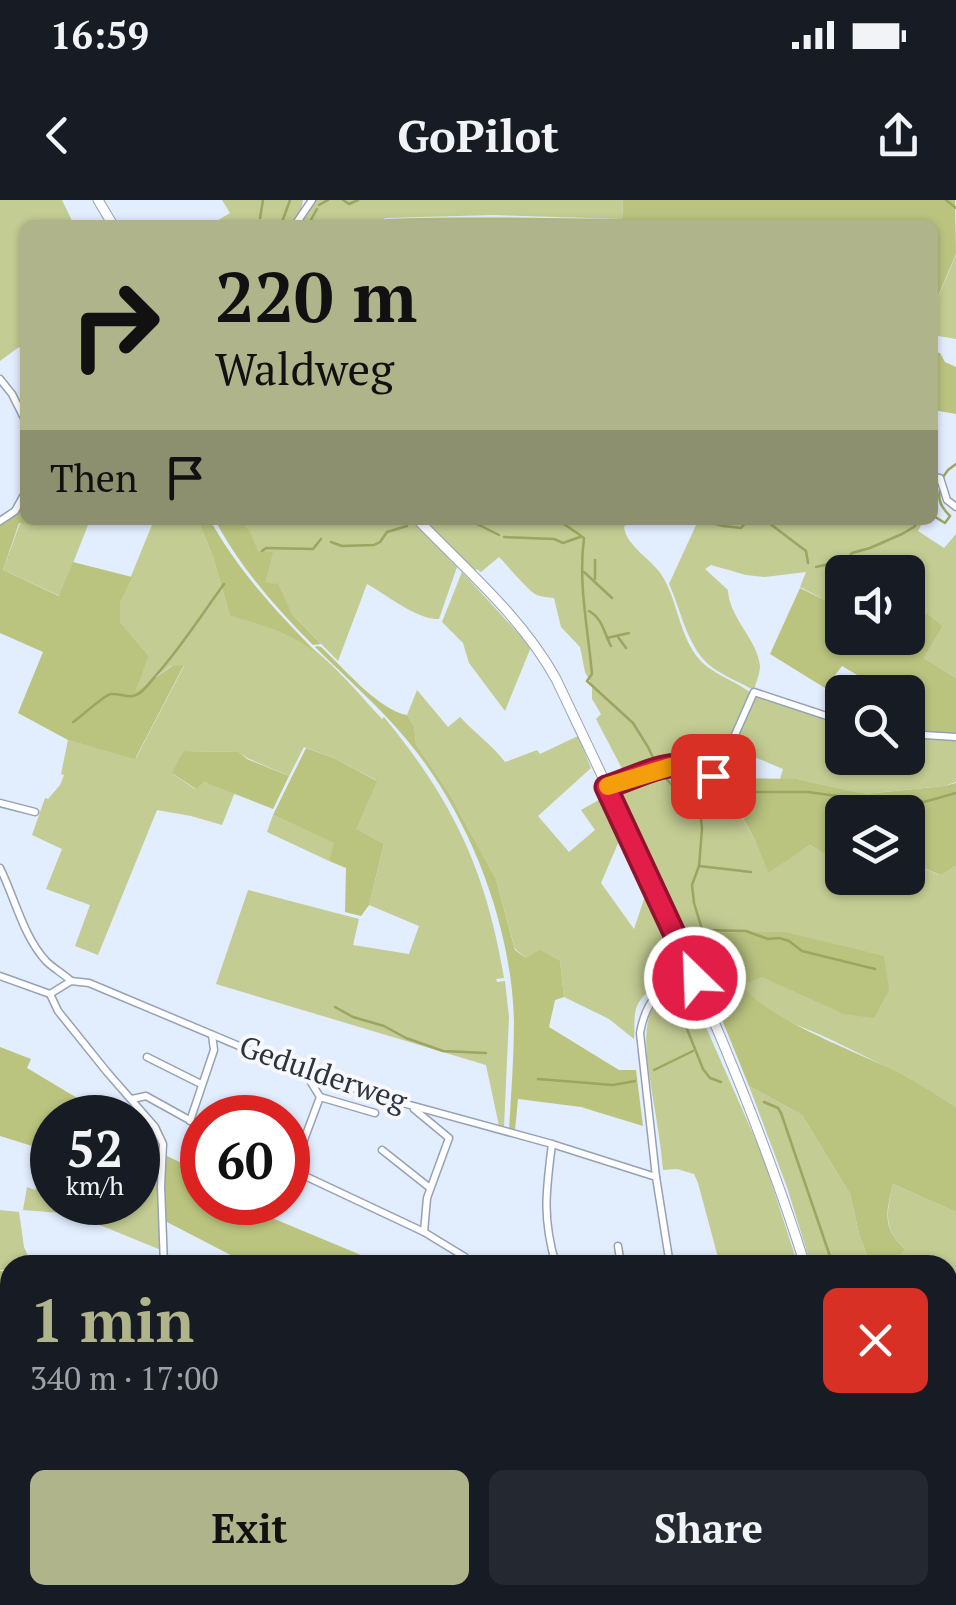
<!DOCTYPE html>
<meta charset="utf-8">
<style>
:root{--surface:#171b24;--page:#242831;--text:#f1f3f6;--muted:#9ea1a6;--accent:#afb48b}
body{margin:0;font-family:"PT Serif",serif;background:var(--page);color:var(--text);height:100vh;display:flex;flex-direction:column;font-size:38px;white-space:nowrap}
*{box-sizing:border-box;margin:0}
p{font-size:32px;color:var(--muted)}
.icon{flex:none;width:55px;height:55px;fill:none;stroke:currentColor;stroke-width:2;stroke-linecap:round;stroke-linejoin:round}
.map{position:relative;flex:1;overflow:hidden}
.details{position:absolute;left:0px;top:1055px;width:958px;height:350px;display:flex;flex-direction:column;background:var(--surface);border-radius:30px 30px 0 0;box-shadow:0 2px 8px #0004}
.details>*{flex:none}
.top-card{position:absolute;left:20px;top:20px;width:918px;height:305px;border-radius:15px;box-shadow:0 2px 8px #0004;background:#afb48b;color:#111;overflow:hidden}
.tools{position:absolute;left:825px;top:355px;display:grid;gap:20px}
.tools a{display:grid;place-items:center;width:100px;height:100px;border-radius:15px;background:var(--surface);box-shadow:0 2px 8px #0004;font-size:50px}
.speed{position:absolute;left:30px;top:895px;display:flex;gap:20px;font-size:50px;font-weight:700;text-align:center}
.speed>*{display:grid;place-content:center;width:130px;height:130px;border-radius:50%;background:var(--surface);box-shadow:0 2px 8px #0004;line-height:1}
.speed small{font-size:25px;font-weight:400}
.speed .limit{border:15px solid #d22;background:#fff;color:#111}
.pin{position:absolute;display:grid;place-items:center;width:85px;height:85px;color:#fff;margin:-42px;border-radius:20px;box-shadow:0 5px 15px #0006}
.me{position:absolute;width:110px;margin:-55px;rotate:336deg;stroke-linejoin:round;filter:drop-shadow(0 0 8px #0008)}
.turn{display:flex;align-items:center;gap:35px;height:210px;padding:0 30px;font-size:45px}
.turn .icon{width:130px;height:130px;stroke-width:2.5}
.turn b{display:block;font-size:70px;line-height:85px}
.then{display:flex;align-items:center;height:95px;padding:0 30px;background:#0003;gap:20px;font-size:38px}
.round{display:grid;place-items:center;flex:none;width:105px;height:105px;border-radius:15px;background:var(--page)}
.head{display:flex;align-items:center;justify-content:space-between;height:170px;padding:0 30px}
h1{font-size:60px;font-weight:800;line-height:75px;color:var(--accent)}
.primary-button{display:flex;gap:20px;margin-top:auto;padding:20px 30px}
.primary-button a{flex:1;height:115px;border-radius:15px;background:var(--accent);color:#111;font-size:40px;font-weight:800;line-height:115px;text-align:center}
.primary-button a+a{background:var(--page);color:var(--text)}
.status{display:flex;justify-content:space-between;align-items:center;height:70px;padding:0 50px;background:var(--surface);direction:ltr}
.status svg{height:28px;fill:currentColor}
header{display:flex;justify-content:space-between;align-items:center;height:130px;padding:0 30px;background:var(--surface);font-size:45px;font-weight:800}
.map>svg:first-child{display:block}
.green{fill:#c3cc93}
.forest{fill:#bac47f}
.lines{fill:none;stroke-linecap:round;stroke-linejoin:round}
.stream{stroke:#9ca561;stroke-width:2.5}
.minor-casing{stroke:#95a2b6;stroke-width:9}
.primary-casing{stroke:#95a2b6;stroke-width:11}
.minor{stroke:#fff;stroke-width:6}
.primary{stroke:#fff;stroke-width:9}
.route-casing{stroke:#92132f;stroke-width:25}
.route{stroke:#e11d48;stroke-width:18}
.slow{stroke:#f59e0b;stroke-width:18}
.labels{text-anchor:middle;stroke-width:8;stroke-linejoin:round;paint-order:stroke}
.street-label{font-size:30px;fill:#2f343c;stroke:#f7f9fe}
</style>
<div class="status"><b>16:59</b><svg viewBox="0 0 49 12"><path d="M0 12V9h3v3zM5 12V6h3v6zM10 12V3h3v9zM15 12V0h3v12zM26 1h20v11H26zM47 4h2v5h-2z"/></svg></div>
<header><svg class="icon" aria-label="back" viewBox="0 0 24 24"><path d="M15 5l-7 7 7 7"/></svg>GoPilot<svg class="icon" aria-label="share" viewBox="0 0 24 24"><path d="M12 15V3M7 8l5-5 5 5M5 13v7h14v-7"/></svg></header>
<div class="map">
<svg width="956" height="1405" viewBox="0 0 956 1405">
<rect width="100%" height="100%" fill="#e2edfe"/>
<g class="green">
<polygon points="0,0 62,0 74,25 25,25 25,155 19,147 0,161"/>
<polygon points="222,0 303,0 301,10 310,0 623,0 622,19 493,15 385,18 382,25 210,25 230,13"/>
<polygon points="956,55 956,139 933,135 933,109"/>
<polygon points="39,320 90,320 60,396 3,370 20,323 35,327"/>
<path d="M154,320h44l15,37 17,59c21,5 41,9 60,18 34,17 66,57 92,85l2,-2c69,84 102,153 120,261l-8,1 1,3 8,-1 4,36 -5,110 -5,-1 -13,-61 -270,-81 32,-94 111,29 -6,26 56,9 10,-28 -50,-21 15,-61 -29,-15 21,-49 -42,-22 -30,-11 -15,29 -42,-18 -8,-6 -56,-1 -10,23 22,15 8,-7 32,10 -13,33 -31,-9 -34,-6 -59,145 -23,-9 15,-41 -44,-16 16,-40 -30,-14 13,-37 3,1 12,-14 4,-10 -3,-1 7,-34 68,18 48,-92h-13l-37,27 15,-37 -29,-34v-19z"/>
<path d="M237,320h174l46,47 -18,52c-22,1 -52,-24 -72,-35l-29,77 -46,-47 -10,-18 -17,-12 -7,-33z"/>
<path d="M425,320h499l-6,11 26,17 12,-14v144l-32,-20 19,-32 -15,-12h-20v-42h-66v34l-9,-2 -33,-17 6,-15 -41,5 -19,-2 -35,-10 -6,4 23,21c1,28 30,50 32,76 0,8 -4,16 -6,24 -17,-9 -38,-17 -50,-30 -18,-20 -24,-52 -35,-76l28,-61c-23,0 -51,-6 -73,3 1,19 27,33 37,48 17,26 18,62 38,85 13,15 37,22 52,34l-33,83 13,2c0,26 13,41 24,63 5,10 9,21 13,31l42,-27 32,20v13h66v-17l31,14 17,-9v241c-72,-42 -160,-92 -242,-107l-74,-156 -19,-45 -9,-11 17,-6 -33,-63 5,-5 -9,-15v-14l-7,-13 -5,-25 -19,-20 -7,-29c-6,-1 -12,-1 -17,-3 -7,-2 -30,-30 -38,-38l-18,15 -4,-3 -3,3z"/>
<polygon points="462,372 531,447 505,511 469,463 463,443 442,422"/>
<path d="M417,490l31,37 12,-10c15,16 32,28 45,45l32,-12 3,4 38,-18 13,32 -53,48 31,36 26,-22 -14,-20 23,-13 18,37 -21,49 33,46 14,-42 29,68c0,24 -31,30 -40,51 -4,10 -2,23 -3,33l-25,-20 -45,-22 -4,-36 -34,-3 -11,-9 -19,-70 -48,-88 -32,-47 -2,-18 -7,-11z"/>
<polygon points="756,493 842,523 842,558 908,558 908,536 956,538 956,582 944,586 864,594 797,579 780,579 783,569 731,547"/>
<polygon points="273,615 335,643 329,661 267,632"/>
<path d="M689,789l73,165 36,111h-78l-22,-82 -4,-9 -17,-5 -14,1c-2,-24 -6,-48 -10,-71 -5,-37 -24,-109 36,-110z"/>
<polygon points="749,886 802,915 850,994 860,1038 868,1057 867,1065 811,1065 787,987"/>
<polygon points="52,949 52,1002 138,1002 138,960 152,971 161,968 161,1050 73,1014 23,1010 27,987 35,990 48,951"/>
<path d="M893,984l63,28v156l-8,-1v-102h-54l11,-16c-23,-20 -18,-38 -12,-65z"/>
<polygon points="0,1010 19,1012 24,1047 32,1065 10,1065 10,1070 0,1070"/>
<polygon points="0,1233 10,1233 10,1379 0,1389"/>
</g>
<g class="forest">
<path d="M623,0h332l1,54 -23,54 -1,-83h-550l3,-6c79,-3 158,-1 237,0z"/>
<polygon points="933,152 940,153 945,162 956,167 956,214 933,210"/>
<polygon points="25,299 25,320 38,320 35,327 19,323 3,370 59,396 73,362 132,377 120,403 120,422 149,456 135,492 172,466 184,465 135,559 68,540 18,513 43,452 0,433 0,324"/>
<path d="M198,320h12c30,53 64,89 106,132 -27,-19 -53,-28 -86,-36l-17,-59z"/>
<path d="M215,320h23l11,10 9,21 15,1 -8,31 13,1 14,30 29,30 -8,1c-38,-38 -73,-78 -98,-125z"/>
<polygon points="800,388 833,404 842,406 842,438 908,438 908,414 928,414 943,426 924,458 956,478 956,533 908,533 914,515 908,506 908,492 886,492 842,466 825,488 770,454"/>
<path d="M317,446l4,1c22,20 57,63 86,68l7,11 2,18 32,47 48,88 19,71 11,8 14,-8 20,11 4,36 -9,3 -6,27 70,43h17l7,56 -62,-19 -63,-8 -3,32 -6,-1c2,-36 5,-72 5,-108 -2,-97 -45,-208 -107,-282 -28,-34 -61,-62 -92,-93z"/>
<polygon points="306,548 334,558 377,581 356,629 384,644 369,705 361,716 345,712 346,668 329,661 334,643 273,615"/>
<polygon points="183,551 239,552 247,559 289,576 273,609 204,582 196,589 172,573"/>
<path d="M731,578l66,1 68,15 79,-8 12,-3v83l-16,9 -32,-14v-49h-66v53l-32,-20 -42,28c-4,-11 -8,-21 -13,-32 -10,-22 -24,-37 -24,-63z"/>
<path d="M785,732l99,24 5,34 -15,28 -30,-4 -82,-37 -20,8c22,32 109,65 147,83 23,11 45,26 67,39v105l-63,-28c-7,28 -11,45 12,65l-11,16h-27l1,-8 -8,-19 -10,-44 -48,-79 -53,-29 -35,-86 10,-1 -7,-29 -16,-37z"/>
<polygon points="0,847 31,859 27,868 109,917 52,918 52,949 48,951 0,936"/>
<polygon points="165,955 202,973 202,1002 252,1003 254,1004 253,1010 385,1065 250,1065 165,1021 163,987"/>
<polygon points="0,1071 10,1072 10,1233 0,1233"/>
<polygon points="10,1383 10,1395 109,1395 109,1399 98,1405 0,1405 0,1394"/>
</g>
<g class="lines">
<g class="stream">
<polyline points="343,0 349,4 358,0"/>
<polyline points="946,0 956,8"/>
<polyline points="319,5 328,0"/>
<polyline points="260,18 263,0"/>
<polyline points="348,21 350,25"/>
<polyline points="281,25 290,0"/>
<polyline points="308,25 317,9"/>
<polyline points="943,277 948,270 956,264"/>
<path d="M932,315l13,8 5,-7c-10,-10 -13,-17 -9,-31"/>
<polyline points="469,320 499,335"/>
<polyline points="558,320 580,335"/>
<polyline points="700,320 723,326 741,328 748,320"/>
<polyline points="765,320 806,351 808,363"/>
<path d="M581,336l3,2c-6,45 4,91 8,136l-5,7 46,42 15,24 9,19"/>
<polyline points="504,337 554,339 563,343 580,337"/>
<polyline points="331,342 342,346 374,345 380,342 387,332 407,326"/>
<polyline points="262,351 266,348 313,349 321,339"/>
<polyline points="816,367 847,360 852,353 870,348 902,334 914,327 919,320"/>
<polyline points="584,372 612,398"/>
<polyline points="595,379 595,360"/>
<path d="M589,411c14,8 15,22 22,35"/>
<polyline points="618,437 626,448"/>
<polyline points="607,438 629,433"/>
<path d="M73,522c9,-6 31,-27 38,-28 12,-1 19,7 30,-2 6,-5 11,-12 16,-18 25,-28 45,-60 67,-90"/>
<polyline points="661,573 672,585 675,595 683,599 701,619 702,629 699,666 692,685 694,703 705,739 703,751"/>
<polyline points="738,591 743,589 748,592 808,592 837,596 848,599 852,604 879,609 893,608 915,599 924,602 956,593"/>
<polyline points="696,613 701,608 700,603 725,590 732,595"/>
<polyline points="699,666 751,672"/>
<polyline points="705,730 746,731 768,739 779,738 789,741 802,751 875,769"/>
<polyline points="682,802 681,814 703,869 710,878 721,882"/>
<polyline points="335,807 353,817 384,826 406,838 443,851 486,853"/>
<polyline points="654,870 693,851"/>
<polyline points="538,879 613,885 635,881"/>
<polyline points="764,902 778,908 781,913 833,1065"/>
<polyline points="811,1395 813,1405"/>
</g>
<g class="minor-casing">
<g id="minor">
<polyline points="295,25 312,0"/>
<polyline points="0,179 12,194 25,220"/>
<polyline points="932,277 940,278 947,300 956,307"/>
<polyline points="0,321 15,311 25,293"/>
<polyline points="908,534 956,537"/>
<polyline points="608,587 675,566 690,566 713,576 719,571 754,492 842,521"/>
<polyline points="0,603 35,612"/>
<path d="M0,668c15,30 23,68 46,93 8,8 18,13 25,20"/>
<polyline points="0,776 50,794"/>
<polyline points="668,786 695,778"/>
<polyline points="50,794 71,781 89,783 306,874 410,905 552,944 656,977"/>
<polyline points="50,794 58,811 107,872 155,927 163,944 161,986 164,1065"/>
<polyline points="147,857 201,884"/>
<polyline points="320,897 375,913"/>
<polyline points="132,899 146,896 202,927"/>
<polyline points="258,906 275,918"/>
<polyline points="414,909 449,938 427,998 424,1032"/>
<polyline points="190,921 214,850 212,835"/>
<polyline points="288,927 304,940"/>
<path d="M552,944c-6,47 -10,74 4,121"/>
<polyline points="382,950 430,988"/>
<polyline points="288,968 424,1032 465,1057"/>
<polyline points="298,973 304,940 320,897 306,874"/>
<polyline points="618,1046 621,1065"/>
<path d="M670,1065l-14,-88 -16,-144c5,-31 23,-51 51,-66"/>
<polyline points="704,1395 708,1405"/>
<polyline points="154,1405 165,1395"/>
</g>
</g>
<g class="primary-casing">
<g id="primary">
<polyline points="98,0 113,25"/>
<path d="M418,320c48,50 104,97 138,159 91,191 185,383 249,586"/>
<polyline points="862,1395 862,1405"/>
</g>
</g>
<use href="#minor" class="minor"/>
<use href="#primary" class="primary"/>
</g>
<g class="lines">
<g class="route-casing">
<path id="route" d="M695,778l-89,-191c25,-7 58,-27 85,-21 7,2 15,7 22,10"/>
</g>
<use href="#route" class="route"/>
<polyline class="slow" points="608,586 670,567"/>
</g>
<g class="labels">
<g class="street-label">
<text transform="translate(323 874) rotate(19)" y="10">Gedulderweg</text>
</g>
</g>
</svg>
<div class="tools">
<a><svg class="icon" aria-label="sound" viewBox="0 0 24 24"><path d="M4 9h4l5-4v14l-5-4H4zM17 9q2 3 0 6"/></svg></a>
<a><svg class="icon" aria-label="search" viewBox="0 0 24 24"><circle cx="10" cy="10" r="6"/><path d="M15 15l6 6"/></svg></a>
<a><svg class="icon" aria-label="layers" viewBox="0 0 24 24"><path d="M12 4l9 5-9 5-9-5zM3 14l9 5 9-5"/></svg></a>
</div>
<div class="speed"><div>52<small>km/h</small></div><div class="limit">60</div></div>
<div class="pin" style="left:713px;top:576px;background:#d93025"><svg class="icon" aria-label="arrive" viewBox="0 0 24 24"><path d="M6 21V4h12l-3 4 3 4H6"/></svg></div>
<svg class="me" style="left:695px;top:778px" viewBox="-20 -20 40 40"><circle r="17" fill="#e11d48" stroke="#fff" stroke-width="3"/><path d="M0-11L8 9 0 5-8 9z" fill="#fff"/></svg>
<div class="top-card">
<div class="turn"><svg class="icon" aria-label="right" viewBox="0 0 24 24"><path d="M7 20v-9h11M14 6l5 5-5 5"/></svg><div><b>220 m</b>Waldweg</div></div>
<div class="then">Then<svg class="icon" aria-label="arrive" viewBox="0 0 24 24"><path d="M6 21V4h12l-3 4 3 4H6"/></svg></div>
</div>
<section class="details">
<div class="head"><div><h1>1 min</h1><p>340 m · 17:00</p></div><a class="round" style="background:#d93025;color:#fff"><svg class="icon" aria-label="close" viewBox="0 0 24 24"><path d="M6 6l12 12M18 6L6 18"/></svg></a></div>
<div class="primary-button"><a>Exit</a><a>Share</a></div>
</section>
</div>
